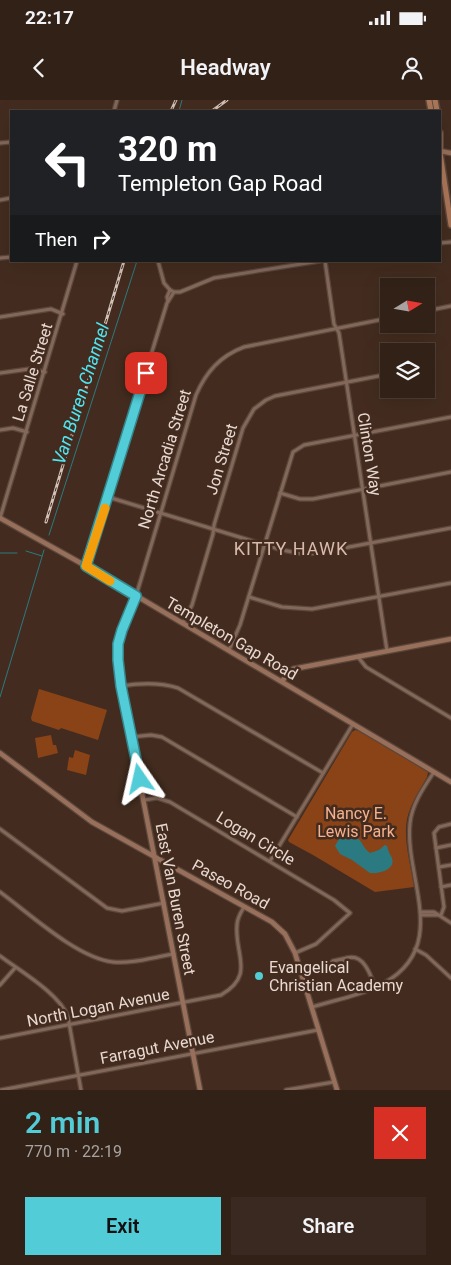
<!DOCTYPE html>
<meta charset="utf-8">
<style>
:root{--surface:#322117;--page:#3a2920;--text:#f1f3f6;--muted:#a8a3a1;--line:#4d3e36;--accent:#52ccd6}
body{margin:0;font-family:Roboto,sans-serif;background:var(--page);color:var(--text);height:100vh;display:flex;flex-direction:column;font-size:19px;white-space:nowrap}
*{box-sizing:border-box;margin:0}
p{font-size:16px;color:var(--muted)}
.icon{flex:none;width:28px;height:28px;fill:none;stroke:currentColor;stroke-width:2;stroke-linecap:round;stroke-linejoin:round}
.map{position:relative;height:990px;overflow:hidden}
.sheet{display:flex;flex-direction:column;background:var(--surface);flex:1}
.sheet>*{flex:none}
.banner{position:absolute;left:10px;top:10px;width:431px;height:152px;border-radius:0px;box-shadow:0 5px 20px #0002,0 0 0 1px var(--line);background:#202124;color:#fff;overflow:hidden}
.needle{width:32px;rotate:79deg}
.tools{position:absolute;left:380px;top:178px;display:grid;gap:10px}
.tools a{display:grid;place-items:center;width:55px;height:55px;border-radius:0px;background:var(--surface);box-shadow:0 5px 20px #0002,0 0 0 1px var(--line);font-size:25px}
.pin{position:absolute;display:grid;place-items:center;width:42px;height:42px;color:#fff;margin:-21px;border-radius:10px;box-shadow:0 2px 8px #0006}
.me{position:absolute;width:55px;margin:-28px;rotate:349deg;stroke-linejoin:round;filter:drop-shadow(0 0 4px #0008)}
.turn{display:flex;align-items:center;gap:18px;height:105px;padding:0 25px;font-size:22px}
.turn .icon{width:65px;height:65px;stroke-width:2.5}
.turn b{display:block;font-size:35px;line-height:42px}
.then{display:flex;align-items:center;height:48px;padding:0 25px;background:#0003;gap:10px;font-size:19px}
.round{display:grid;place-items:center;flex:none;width:52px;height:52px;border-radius:0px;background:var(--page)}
.head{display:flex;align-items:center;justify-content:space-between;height:85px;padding:0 25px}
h1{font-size:30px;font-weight:600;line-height:38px;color:var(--accent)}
.action{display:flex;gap:10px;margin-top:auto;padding:10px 25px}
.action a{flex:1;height:58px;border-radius:0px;background:var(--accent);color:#111;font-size:20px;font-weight:600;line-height:58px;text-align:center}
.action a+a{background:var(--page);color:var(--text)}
.status{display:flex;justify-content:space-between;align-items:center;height:35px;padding:0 25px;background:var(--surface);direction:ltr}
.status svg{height:14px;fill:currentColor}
header{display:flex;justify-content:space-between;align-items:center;height:65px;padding:0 25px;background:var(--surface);font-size:22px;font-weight:600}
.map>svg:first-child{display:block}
.green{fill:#894317}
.water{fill:#2b7a81}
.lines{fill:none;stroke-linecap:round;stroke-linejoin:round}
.stream{stroke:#2b7a81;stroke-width:1}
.street-casing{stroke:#5b473c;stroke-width:5.5}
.secondary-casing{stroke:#5b473c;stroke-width:7}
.primary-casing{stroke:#5b473c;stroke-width:8}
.street{stroke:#83685a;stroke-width:3}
.secondary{stroke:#976f5a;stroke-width:4.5}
.primary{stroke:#ab7659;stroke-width:5}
.rail-casing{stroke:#d3c2b9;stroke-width:3}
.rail{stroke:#432c1f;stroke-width:1;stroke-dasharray:4;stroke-linecap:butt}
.route-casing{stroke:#35858b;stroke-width:12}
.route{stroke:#52ccd6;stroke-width:9}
.slow{stroke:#f59e0b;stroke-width:9}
.poi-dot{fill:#52ccd6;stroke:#432c1f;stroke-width:2}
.labels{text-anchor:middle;stroke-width:5;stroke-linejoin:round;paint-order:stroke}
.street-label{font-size:16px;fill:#e9d9d1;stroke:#432c1f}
.park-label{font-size:16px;fill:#f5b18d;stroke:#432c1f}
.poi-label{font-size:16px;fill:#e9d9d1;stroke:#432c1f;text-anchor:start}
.water-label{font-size:18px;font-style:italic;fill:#4ee5f1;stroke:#432c1f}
.neighbourhood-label{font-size:18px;letter-spacing:1px;fill:#d8baaa;stroke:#432c1f}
</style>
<div class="status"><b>22:17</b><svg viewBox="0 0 49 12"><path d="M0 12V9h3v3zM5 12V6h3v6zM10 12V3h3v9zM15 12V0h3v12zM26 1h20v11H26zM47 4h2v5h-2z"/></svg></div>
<header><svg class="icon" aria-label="back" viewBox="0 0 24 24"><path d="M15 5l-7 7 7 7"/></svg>Headway<svg class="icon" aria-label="person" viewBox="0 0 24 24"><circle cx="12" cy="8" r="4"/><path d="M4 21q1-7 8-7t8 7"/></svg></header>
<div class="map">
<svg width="451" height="990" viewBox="0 0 451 990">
<rect width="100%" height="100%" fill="#432c1f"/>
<g class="green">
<polygon points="39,589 107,610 98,640 61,628 59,630 32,621 31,618"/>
<path d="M355,630l5,1 68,41 -1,5c-6,11 -14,23 -18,35 -8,23 2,52 5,75l-39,5 -62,-37 -24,-13 -1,-2 64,-108z"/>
<polygon points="51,635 53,645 56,645 58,653 38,658 35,638"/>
<polygon points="75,650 90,655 86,675 67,670 69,657 73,658"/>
</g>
<path class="water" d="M347,736c18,1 12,9 23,17l9,-3 6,-5 2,1c1,5 3,8 5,12 4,12 -14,16 -22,15l-18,-13 -12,-6 -5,-8 4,-7z"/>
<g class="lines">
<g class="stream">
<polyline points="179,11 182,0"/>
<polyline points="49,435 137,161"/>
<polyline points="26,451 42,456"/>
<polyline points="0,453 17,453"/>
<polyline points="0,597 44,450"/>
</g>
<g class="street-casing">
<g id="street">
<polyline points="114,11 117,0"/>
<polyline points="0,43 11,42"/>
<polyline points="0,100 11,98"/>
<polyline points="440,143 451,142"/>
<polyline points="0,158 11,157"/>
<polyline points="158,161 164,183 170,190"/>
<polyline points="325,161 334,224 339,233 387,551"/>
<polyline points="170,190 174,192 180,192 214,178 320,161"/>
<polyline points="168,201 167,197 170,190"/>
<polyline points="426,211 451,206"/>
<polyline points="0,217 51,209 63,214"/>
<polyline points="0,273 29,269 45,272"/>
<polyline points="0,330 13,328 27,332"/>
<polyline points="280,393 300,399 313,399 451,372"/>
<polyline points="108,397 282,450 303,454 317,453 451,428"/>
<polyline points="0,418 77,161"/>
<polyline points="86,466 167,203 174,192"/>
<path d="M136,496l60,-201c10,-23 24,-39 48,-48l145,-29"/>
<polyline points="249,497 282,507 312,509 451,483"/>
<polyline points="183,523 192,505 213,434 214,425 243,328 254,309 266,300 275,296 389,274"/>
<polyline points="229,550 240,525 293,352 304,345 451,317"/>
<polyline points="358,557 366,567 451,618"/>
<path d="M121,586c19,-3 38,-4 57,2l145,85"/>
<polyline points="131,637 151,635 162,637 297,717"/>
<polyline points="144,700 157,698 170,702 334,800 350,813 316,844 295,853"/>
<polyline points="0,729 107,808 122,811 164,803"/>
<polyline points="436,748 451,745"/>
<polyline points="270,761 353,624"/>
<polyline points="439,767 451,765"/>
<polyline points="441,787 451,785"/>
<path d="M0,792c30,22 77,66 113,70 20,2 41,-5 61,-8"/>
<polyline points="421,812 434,812 451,823"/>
<polyline points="421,815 437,815"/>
<polyline points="441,815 444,807 434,733 439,727 451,724"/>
<polyline points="415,849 426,855 451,878"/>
<path d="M0,856c20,15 60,38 68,61l13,73"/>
<polygon points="347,858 339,871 333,871 331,869 330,864 333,861"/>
<path d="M347,858c17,-5 24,18 28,29"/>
<polyline points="0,885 15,868"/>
<path d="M312,907c23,-7 51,-12 72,-24 67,-37 20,-106 26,-160 2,-19 14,-36 24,-51"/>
<path d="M0,938l221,-43c35,-20 13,-41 16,-70 0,-7 4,-13 7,-18"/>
<polyline points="1,990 318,930"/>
<polyline points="286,990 334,982"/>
</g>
</g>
<g class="secondary-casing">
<g id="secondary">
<polyline points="440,51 451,53"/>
<polyline points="0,418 86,466 451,682"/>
<path d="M136,496c-11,25 -20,47 -18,75l82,419"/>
<polyline points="282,581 293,569 451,539"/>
<polyline points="0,653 92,722 272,822 285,834 295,853 337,990"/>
</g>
</g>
<g class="primary-casing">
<g id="primary">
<polyline points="429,0 431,11"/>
<polyline points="435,0 437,11"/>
<polyline points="440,33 440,48"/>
<polyline points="440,53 451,125"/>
</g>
</g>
<use href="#street" class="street"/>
<use href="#secondary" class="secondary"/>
<use href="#primary" class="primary"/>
<g class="rail-casing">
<g id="rail">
<polyline points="171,11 176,0"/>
<polyline points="212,11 227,0"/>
<polyline points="46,422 124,161"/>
</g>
</g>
<use href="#rail" class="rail"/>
</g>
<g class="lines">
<g class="route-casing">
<polyline id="route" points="140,679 121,586 118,560 118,544 122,530 136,496 86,466 146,273"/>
</g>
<use href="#route" class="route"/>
<polyline class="slow" points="105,408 86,466 110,481"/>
</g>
<circle class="poi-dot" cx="259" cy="876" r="5"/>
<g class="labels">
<g class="street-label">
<text transform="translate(32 272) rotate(-73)" y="6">La Salle Street</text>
<text transform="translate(370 354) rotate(81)" y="6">Clinton Way</text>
<text transform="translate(164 359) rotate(-73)" y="6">North Arcadia Street</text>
<text transform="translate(221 359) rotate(-73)" y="6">Jon Street</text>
<text transform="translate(232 538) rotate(30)" y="6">Templeton Gap Road</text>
<text transform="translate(256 738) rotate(31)" y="6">Logan Circle</text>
<text transform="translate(231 784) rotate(29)" y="6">Paseo Road</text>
<text transform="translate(176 799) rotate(79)" y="6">East Van Buren Street</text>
<text transform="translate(98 907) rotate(-11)" y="6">North Logan Avenue</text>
<text transform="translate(157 947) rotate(-11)" y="6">Farragut Avenue</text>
</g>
<g class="park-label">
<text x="356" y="719">Nancy E.<tspan x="356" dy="18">Lewis Park</tspan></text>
</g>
<g class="poi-label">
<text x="269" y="873">Evangelical<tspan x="269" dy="18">Christian Academy</tspan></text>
</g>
<g class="water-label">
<text transform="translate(81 294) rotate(-72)" y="6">Van Buren Channel</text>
</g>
<g class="neighbourhood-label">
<text x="291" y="455">KITTY HAWK</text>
</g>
</g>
</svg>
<div class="tools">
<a><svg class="needle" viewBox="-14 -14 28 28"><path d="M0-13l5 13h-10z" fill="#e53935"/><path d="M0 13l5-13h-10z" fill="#a8a3a1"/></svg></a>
<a><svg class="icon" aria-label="layers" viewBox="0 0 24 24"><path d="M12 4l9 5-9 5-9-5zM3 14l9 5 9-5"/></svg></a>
</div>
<div class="pin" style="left:146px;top:273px;background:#d93025"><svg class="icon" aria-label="arrive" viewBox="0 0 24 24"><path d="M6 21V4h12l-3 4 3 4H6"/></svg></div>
<svg class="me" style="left:140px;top:679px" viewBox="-20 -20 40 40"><path d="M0-17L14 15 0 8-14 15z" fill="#52ccd6" stroke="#fff" stroke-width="4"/></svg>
<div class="banner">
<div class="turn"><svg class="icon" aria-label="left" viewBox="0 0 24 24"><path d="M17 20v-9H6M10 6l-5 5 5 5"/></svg><div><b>320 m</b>Templeton Gap Road</div></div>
<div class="then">Then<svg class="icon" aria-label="right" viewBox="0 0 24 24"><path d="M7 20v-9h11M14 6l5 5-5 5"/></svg></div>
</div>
</div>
<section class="sheet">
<div class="head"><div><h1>2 min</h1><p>770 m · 22:19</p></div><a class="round" style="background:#d93025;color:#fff"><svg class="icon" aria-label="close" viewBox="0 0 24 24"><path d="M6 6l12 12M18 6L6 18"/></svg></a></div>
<div class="action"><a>Exit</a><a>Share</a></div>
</section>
